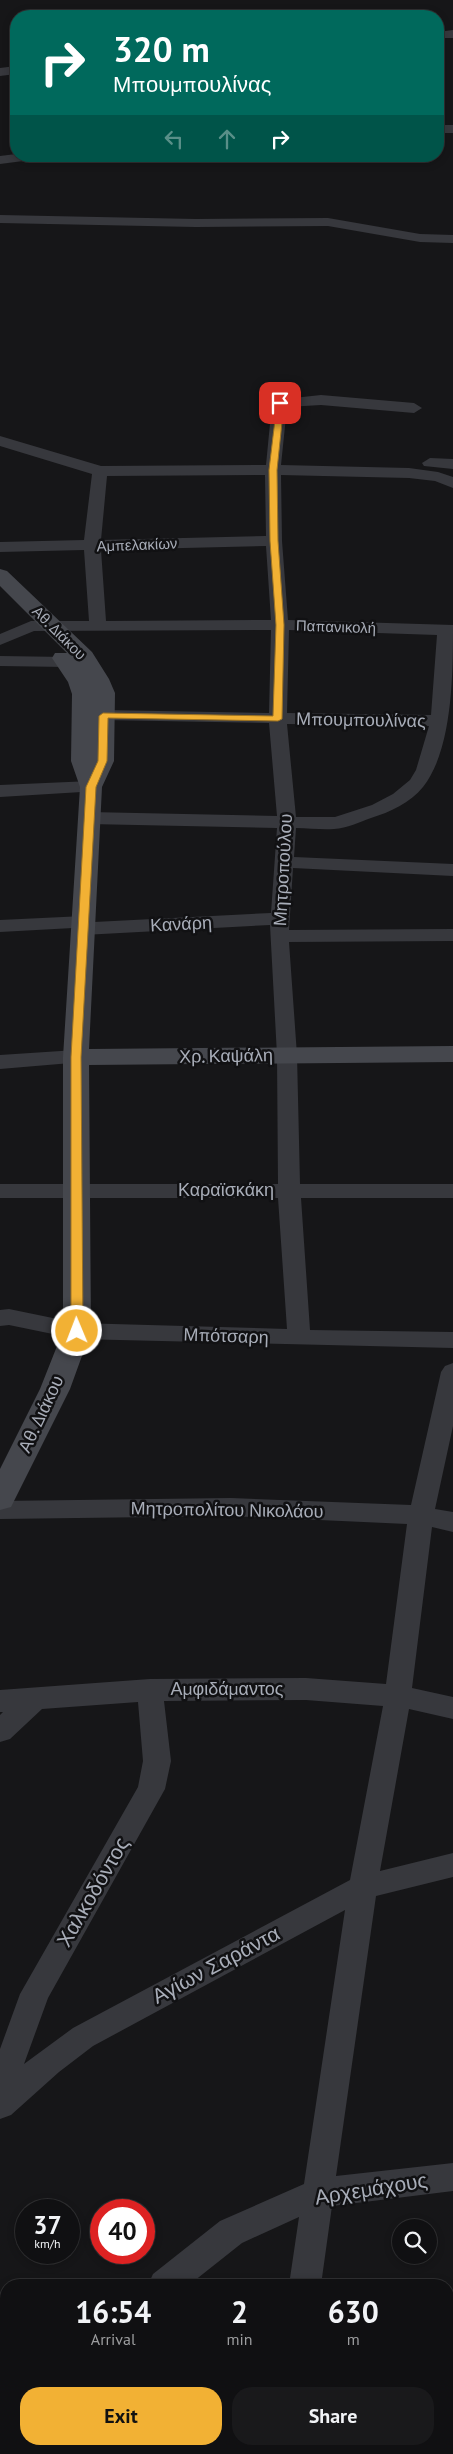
<!DOCTYPE html>
<meta charset="utf-8">
<style>
:root{--surface:#101012;--page:#19191b;--text:#f1f3f6;--muted:#9c9d9f;--line:#303032;--accent:#f2b134}
body{margin:0;font-family:"PT Sans",sans-serif;background:var(--page);color:var(--text);height:100vh;display:flex;flex-direction:column;font-size:19px;white-space:nowrap}
*{box-sizing:border-box;margin:0}
p{font-size:16px;color:var(--muted)}
.icon{flex:none;width:28px;height:28px;fill:none;stroke:currentColor;stroke-width:2;stroke-linecap:round;stroke-linejoin:round}
.map{position:relative;flex:1;overflow:hidden}
.sheet{position:absolute;left:0px;top:2279px;width:454px;height:176px;display:flex;flex-direction:column;background:var(--surface);border-radius:20px 20px 0 0;box-shadow:0 2px 8px #0003,0 0 0 1px var(--line)}
.sheet>*{flex:none}
.hud{position:absolute;left:10px;top:10px;width:434px;height:152px;border-radius:20px;box-shadow:0 2px 8px #0003,0 0 0 1px var(--line);background:#00695c;color:#fff;overflow:hidden}
.tools{position:absolute;left:392px;top:2219px;display:grid;gap:10px}
.tools a{display:grid;place-items:center;width:45px;height:45px;border-radius:50%;background:var(--surface);box-shadow:0 2px 8px #0003,0 0 0 1px var(--line);font-size:25px}
.speed{position:absolute;left:15px;top:2199px;display:flex;gap:10px;font-size:25px;font-weight:700;text-align:center}
.speed>*{display:grid;place-content:center;width:65px;height:65px;border-radius:50%;background:var(--surface);box-shadow:0 2px 8px #0003,0 0 0 1px var(--line);line-height:1}
.speed small{font-size:12px;font-weight:400}
.speed .limit{border:8px solid #d22;background:#fff;color:#111}
.pin{position:absolute;display:grid;place-items:center;width:42px;height:42px;color:#fff;margin:-21px;border-radius:10px;box-shadow:0 2px 8px #0006}
.me{position:absolute;width:55px;margin:-28px;rotate:359deg;stroke-linejoin:round;filter:drop-shadow(0 0 4px #0008)}
.turn{display:flex;align-items:center;gap:18px;height:105px;padding:0 20px;font-size:22px}
.turn .icon{width:65px;height:65px;stroke-width:2.5}
.turn b{display:block;font-size:35px;line-height:42px}
.lanes{display:flex;align-items:center;height:48px;padding:0 20px;background:#0003;justify-content:center;gap:25px;direction:ltr}
.lanes .off{opacity:.35}
.eta{display:flex;justify-content:space-evenly;align-items:center;height:85px;text-align:center}
.eta b{font-size:30px;font-weight:600;line-height:35px}
.button{display:flex;gap:10px;margin-top:auto;padding:10px 20px}
.button a{flex:1;height:58px;border-radius:20px;background:var(--accent);color:#111;font-size:20px;font-weight:600;line-height:58px;text-align:center}
.button a+a{background:var(--page);color:var(--text)}
.map>svg:first-child{display:block}
.lines{fill:none;stroke-linecap:round;stroke-linejoin:round}
.street{fill:#37383d;fill-rule:evenodd}
.secondary{fill:#45474d;fill-rule:evenodd}
.route{fill:#f2b134;stroke:#9d7322}
.labels{text-anchor:middle;stroke-width:5;stroke-linejoin:round;paint-order:stroke}
.far-street-label{font-size:15px;fill:#a8adb8;stroke:#111113}
.street-label{font-size:18px;fill:#a8adb8;stroke:#111113}
.near-street-label{font-size:21px;fill:#a8adb8;stroke:#111113}
</style>
<div class="map">
<svg width="453" height="2454" viewBox="0 0 453 2454">
<rect width="100%" height="100%" fill="#161618"/>
<g class="lines">
<g class="street">
<polygon points="453,30 453,38 438,38 438,32"/>
<polygon points="16,66 16,74 0,76 0,68"/>
<rect x="438" y="125" width="15" height="8"/>
<polygon points="16,154 16,156 37,156 31,160 0,164 0,156"/>
<path d="M80,156h55c-6,6 -49,6 -55,0z"/>
<polygon points="0,215 196,219 328,218 420,234 453,235 453,243 420,242 328,226 196,227 0,223"/>
<path d="M321,395l93,8 8,5 -8,5 -93,-8 -34,2 -6,58 128,3 29,4 15,5v11l-18,-7 -26,-3 -128,-3 1,66 6,79 165,5c0,48 0,124 -30,162 -13,16 -33,25 -52,31 -11,4 -24,10 -37,11 -12,1 -25,-1 -38,-1l-2,29 159,7v12l-160,-8 -4,62 164,-1v12l-164,1 8,113 3,129h153v14h-152l9,132 143,2v16l-376,-9 -68,-14 -9,1v-16l9,-1 68,14 210,6 -9,-131h-278v-14h278l-1,-129 -7,-130 -187,10 -7,-2 -3,-5 -73,4v-12l84,-4 7,2 3,4 177,-9 6,-85 -188,-4 -7,-2 -2,-4 2,-4 7,-2 188,4 -8,-93 -166,-3 -6,-1 -3,-4 3,-4 6,-1 166,3 2,-83 -237,1 -34,14v-11l31,-13h58l-5,-71 -84,2v-10l84,-2 8,-66 -92,-28v-10l101,30 165,-1 6,-62 3,-3zM265,475l1,61 -165,4 6,-64zM266,546l5,74 -165,1 -5,-71zM289,630l148,5 -6,80 -144,-2zM287,724l142,2 -13,44 -6,10 -17,14 -21,11 -37,12h-39z"/>
<polygon points="430,458 453,459 453,469 424,466 422,463"/>
<polygon points="0,656 66,657 72,658 75,662 72,666 66,667 0,666"/>
<polygon points="91,781 98,783 100,787 98,791 0,797 0,785"/>
<polygon points="76,1050 83,1052 87,1057 83,1062 0,1069 0,1055"/>
<path d="M453,1363v63l-18,83 18,3v20l-21,-5 -20,161 41,9v22l-44,-10 -29,162 73,-18v24l-77,19 -40,280 117,-13v28l-121,15 -11,79h-32l10,-68 -57,26 -53,42h-41l5,-11 67,-53 84,-37 41,-274 -252,136 -34,26 -48,43 -11,4v-70l20,-55 118,-207 5,-26 -5,-59 -96,7 -32,30 -10,3v-27l3,-3h-3v-22l150,-11 156,-1 80,6 21,-160 -176,-8 -231,3v-18l231,-3 180,7 30,-133 4,-6zM306,1700l77,6 -33,174 -277,148 -49,36 24,-66 117,-209 6,-28 -7,-60z"/>
<polygon points="6,2393 6,2427 0,2429 0,2395"/>
<polygon points="262,2449 296,2449 295,2454 261,2454"/>
<polygon points="315,2449 376,2449 379,2454 317,2454"/>
</g>
<polygon class="secondary" points="0,569 7,571 92,652 109,679 115,693 114,761 102,787 89,1049 453,1046 453,1062 89,1065 91,1331 70,1389 11,1507 0,1510 0,1469 40,1389 63,1331 63,1057 80,787 71,761 72,694 68,682 52,658 55,653 67,653 0,586"/>
</g>
<polygon class="route" points="280,400 284,403 277,470 278,541 284,625 282,719 278,721 108,718 107,761 96,787 81,1057 83,1331 77,1335 71,1331 71,1057 86,787 98,761 99,716 103,713 273,716 276,625 270,541 269,470 277,403"/>
<g class="labels">
<g class="far-street-label">
<text transform="translate(137 545) rotate(-2)" y="5">Αμπελακίων</text>
<text transform="translate(336 627) rotate(2)" y="5">Παπανικολή</text>
<text transform="translate(59 633) rotate(45)" y="5">Αθ. Διάκου</text>
</g>
<g class="street-label">
<text transform="translate(361 720) rotate(1)" y="6">Μπουμπουλίνας</text>
<text transform="translate(283 870) rotate(-87)" y="6">Μητροπούλου</text>
<text transform="translate(181 924) rotate(-3)" y="6">Κανάρη</text>
<text transform="translate(226 1056) rotate(-1)" y="6">Χρ. Καψάλη</text>
<text x="226" y="1196">Καραϊσκάκη</text>
<text transform="translate(226 1336) rotate(2)" y="6">Μπότσαρη</text>
<text transform="translate(41 1414) rotate(-65)" y="6">Αθ. Διάκου</text>
<text transform="translate(227 1510) rotate(1)" y="6">Μητροπολίτου Νικολάου</text>
<text x="227" y="1695">Αμφιδάμαντος</text>
</g>
<g class="near-street-label">
<text transform="translate(93 1892) rotate(-60)" y="7">Χαλκοδόντος</text>
<text transform="translate(216 1965) rotate(-28)" y="7">Αγίων Σαράντα</text>
<text transform="translate(371 2189) rotate(-9)" y="7">Αρχεμάχους</text>
</g>
</g>
</svg>
<div class="tools">
<a><svg class="icon" aria-label="search" viewBox="0 0 24 24"><circle cx="10" cy="10" r="6"/><path d="M15 15l6 6"/></svg></a>
</div>
<div class="speed"><div>37<small>km/h</small></div><div class="limit">40</div></div>
<div class="pin" style="left:280px;top:403px;background:#d93025"><svg class="icon" aria-label="arrive" viewBox="0 0 24 24"><path d="M6 21V4h12l-3 4 3 4H6"/></svg></div>
<svg class="me" style="left:77px;top:1331px" viewBox="-20 -20 40 40"><circle r="17" fill="#f2b134" stroke="#fff" stroke-width="3"/><path d="M0-11L8 9 0 5-8 9z" fill="#fff"/></svg>
<div class="hud">
<div class="turn"><svg class="icon" aria-label="right" viewBox="0 0 24 24"><path d="M7 20v-9h11M14 6l5 5-5 5"/></svg><div><b>320 m</b>Μπουμπουλίνας</div></div>
<div class="lanes"><svg class="icon off" aria-label="left" viewBox="0 0 24 24"><path d="M17 20v-9H6M10 6l-5 5 5 5"/></svg><svg class="icon off" aria-label="ahead" viewBox="0 0 24 24"><path d="M12 20V5M6 11l6-6 6 6"/></svg><svg class="icon" aria-label="right" viewBox="0 0 24 24"><path d="M7 20v-9h11M14 6l5 5-5 5"/></svg></div>
</div>
<section class="sheet">
<div class="eta">
<div><b>16:54</b><p>Arrival</p></div>
<div><b>2</b><p>min</p></div>
<div><b>630</b><p>m</p></div>
</div>
<div class="button"><a>Exit</a><a>Share</a></div>
</section>
</div>
